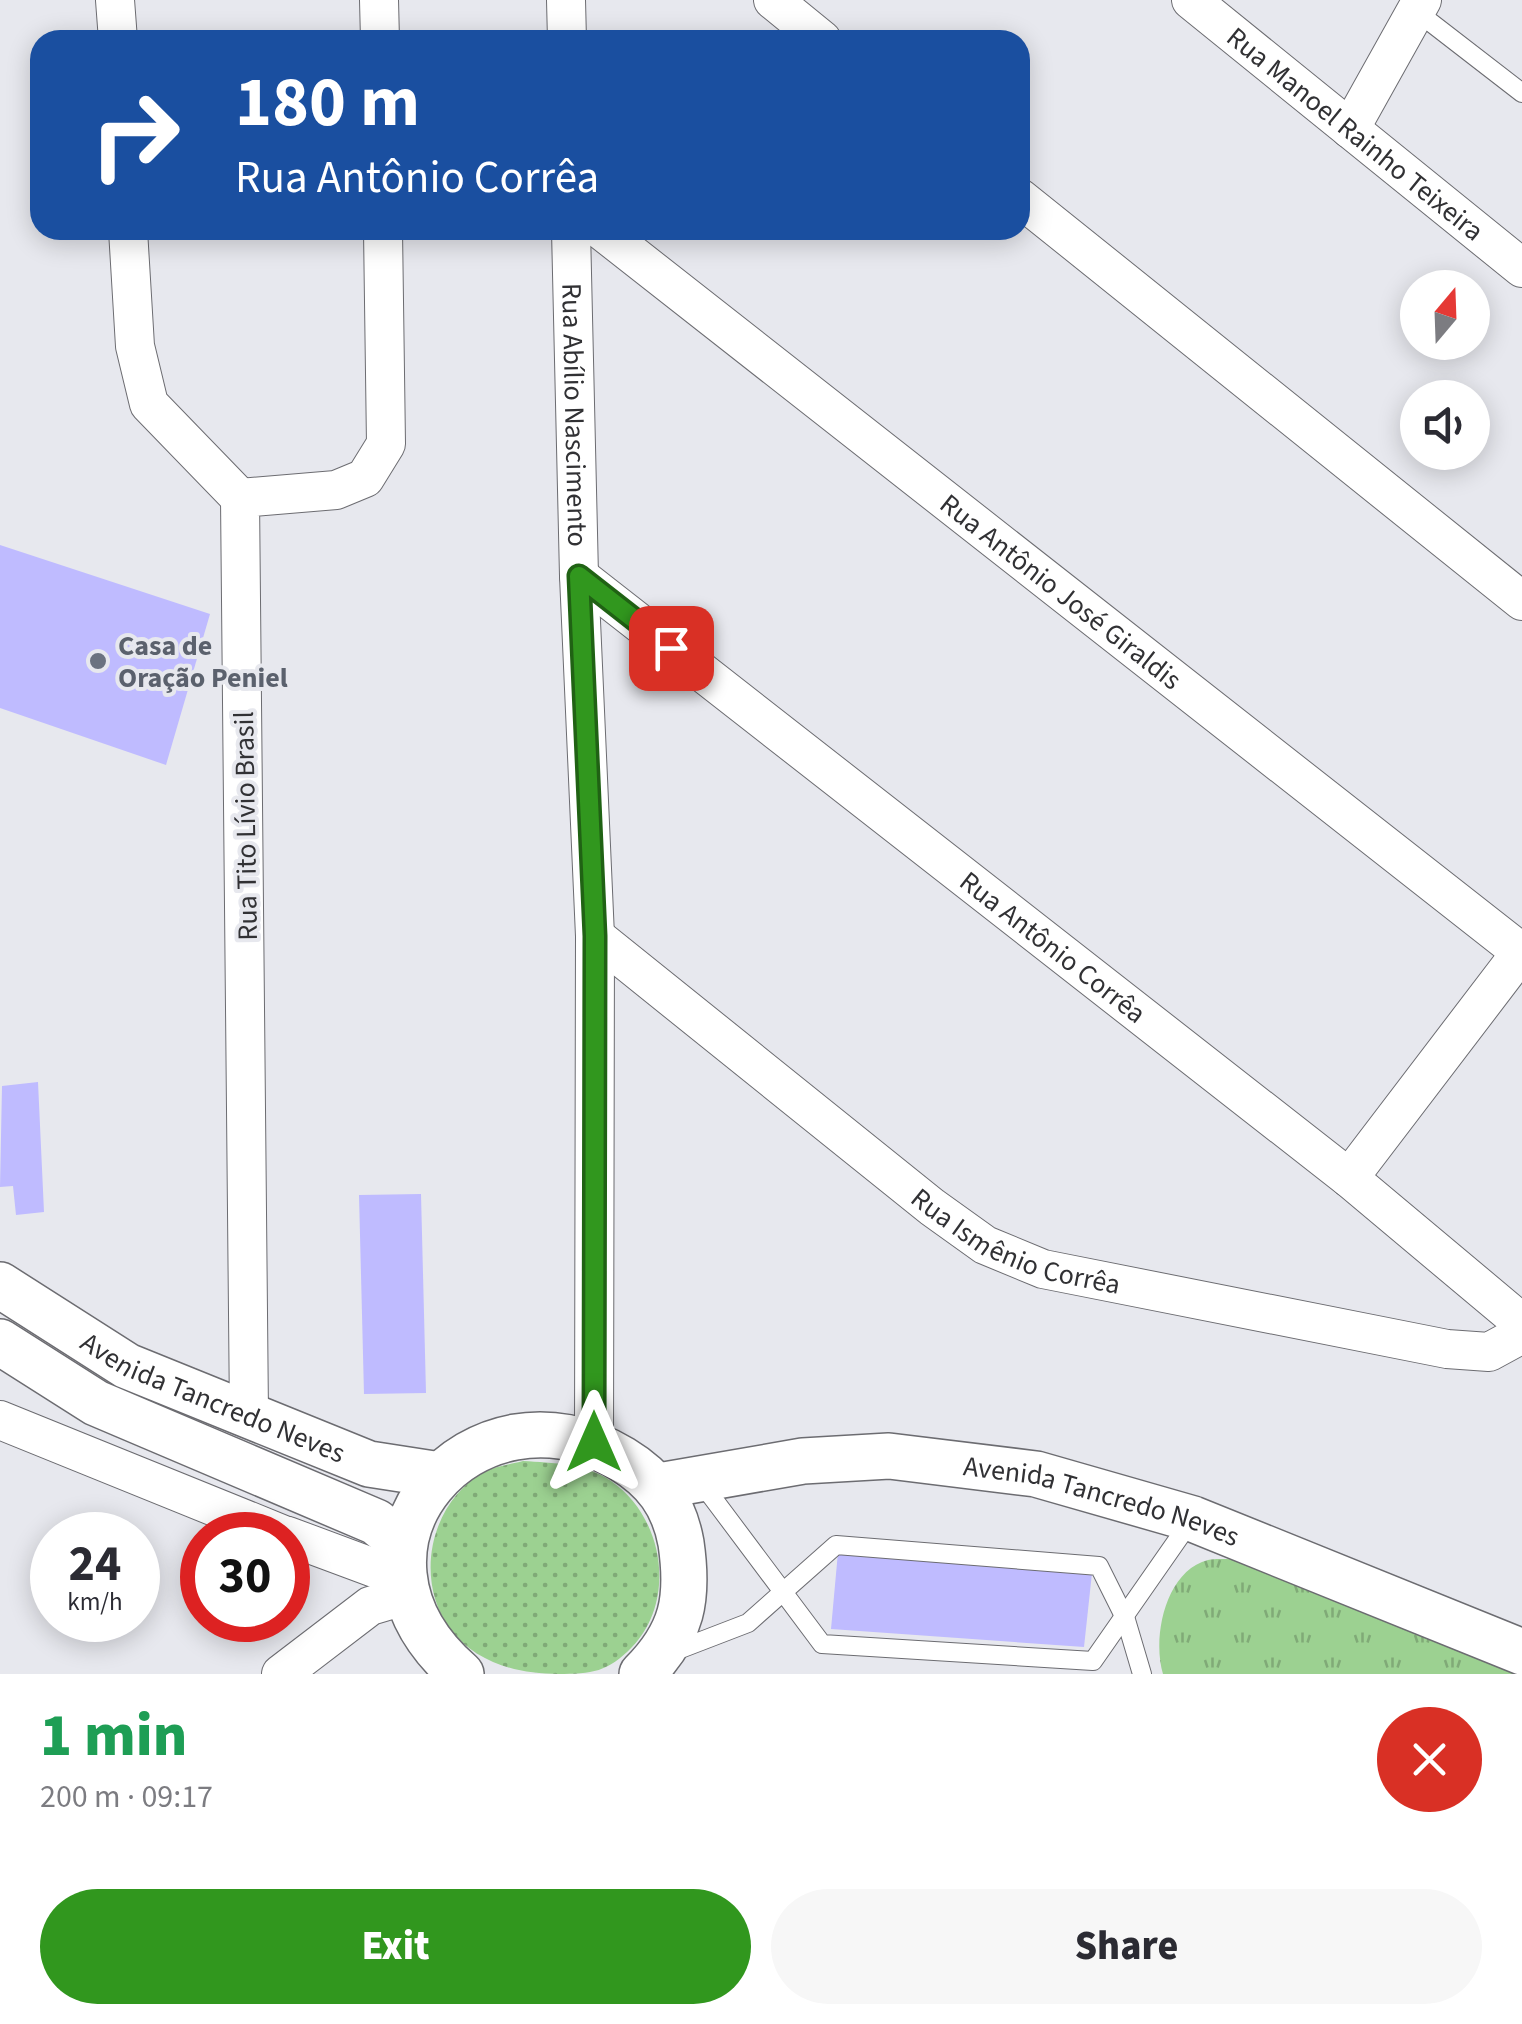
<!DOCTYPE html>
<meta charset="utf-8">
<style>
:root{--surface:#fff;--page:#f7f7f7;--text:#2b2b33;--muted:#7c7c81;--accent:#31971e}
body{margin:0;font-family:"Source Sans 3",sans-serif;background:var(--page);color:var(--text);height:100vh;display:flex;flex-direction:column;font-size:38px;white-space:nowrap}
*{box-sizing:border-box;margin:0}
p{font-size:32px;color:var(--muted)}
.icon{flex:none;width:55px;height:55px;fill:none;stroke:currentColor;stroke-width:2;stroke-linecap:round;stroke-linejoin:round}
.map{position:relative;height:1674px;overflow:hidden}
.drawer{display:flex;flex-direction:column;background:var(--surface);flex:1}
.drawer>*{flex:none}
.hud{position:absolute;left:30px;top:30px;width:1000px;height:210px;border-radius:30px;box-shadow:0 5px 25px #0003;background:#1a4fa0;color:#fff;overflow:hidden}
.needle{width:65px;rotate:19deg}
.buttons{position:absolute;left:1400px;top:270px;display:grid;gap:20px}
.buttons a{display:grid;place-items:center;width:90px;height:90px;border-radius:50%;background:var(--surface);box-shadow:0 5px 25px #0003;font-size:50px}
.speed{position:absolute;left:30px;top:1512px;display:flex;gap:20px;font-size:50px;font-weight:700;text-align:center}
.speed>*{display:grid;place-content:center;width:130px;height:130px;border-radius:50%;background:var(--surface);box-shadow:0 5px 25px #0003;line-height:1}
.speed small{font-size:25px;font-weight:400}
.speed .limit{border:15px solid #d22;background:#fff;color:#111}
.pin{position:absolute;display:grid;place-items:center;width:85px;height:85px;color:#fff;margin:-42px;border-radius:20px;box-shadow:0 5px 15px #0006}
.me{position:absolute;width:110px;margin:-55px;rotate:0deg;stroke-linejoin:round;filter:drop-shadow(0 0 8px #0008)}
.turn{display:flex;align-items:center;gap:35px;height:210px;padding:0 40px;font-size:45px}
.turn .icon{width:130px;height:130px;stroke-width:2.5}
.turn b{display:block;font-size:70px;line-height:85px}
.round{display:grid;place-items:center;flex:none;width:105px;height:105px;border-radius:52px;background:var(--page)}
.head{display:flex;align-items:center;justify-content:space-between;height:170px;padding:0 40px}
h1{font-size:60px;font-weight:800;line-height:75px;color:#1e9e55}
.cta{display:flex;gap:20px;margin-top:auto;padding:20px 40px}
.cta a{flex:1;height:115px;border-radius:60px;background:var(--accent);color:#fff;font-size:40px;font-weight:800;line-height:115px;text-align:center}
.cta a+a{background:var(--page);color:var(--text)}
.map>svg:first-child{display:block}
.grass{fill:url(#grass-dots)}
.park{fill:url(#park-tufts)}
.building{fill:#bfbbff}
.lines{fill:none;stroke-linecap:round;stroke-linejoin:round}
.service-casing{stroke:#6c6c71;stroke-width:20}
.minor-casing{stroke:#6c6c71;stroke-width:40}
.tertiary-casing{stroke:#6c6c71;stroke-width:48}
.service{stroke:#fff;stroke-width:18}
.minor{stroke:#fff;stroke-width:38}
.tertiary{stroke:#fff;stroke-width:45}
.route-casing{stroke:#206214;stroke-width:25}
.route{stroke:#31971e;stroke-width:18}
.worship-dot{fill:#6b7280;stroke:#e7e8ee;stroke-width:4}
.labels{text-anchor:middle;stroke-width:8;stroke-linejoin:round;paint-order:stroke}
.street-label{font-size:28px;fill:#313134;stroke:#e7e8ee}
.worship-label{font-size:28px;font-weight:bold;fill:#5b616d;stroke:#e7e8ee;text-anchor:start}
</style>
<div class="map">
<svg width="1522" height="1674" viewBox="0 0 1522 1674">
<defs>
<pattern id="grass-dots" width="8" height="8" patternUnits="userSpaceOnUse" patternTransform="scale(2.5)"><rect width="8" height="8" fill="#9cd191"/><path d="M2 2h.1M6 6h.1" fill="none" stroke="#80aa77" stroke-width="1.8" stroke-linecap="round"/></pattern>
<pattern id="park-tufts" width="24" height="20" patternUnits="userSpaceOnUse" patternTransform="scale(2.5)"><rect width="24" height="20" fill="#9cd191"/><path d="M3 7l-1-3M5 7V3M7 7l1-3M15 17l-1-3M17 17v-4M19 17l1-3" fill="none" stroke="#80aa77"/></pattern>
</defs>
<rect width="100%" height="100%" fill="#e7e8ee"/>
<path class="grass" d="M523,1461c30,2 62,2 88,20 53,36 66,119 21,166 -24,25 -40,27 -74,27 -40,0 -82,-11 -108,-45 -37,-51 -19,-129 36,-158 11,-5 26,-7 37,-10z"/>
<path class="park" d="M1240,1559l261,103 17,12h-355c-11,-36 2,-103 45,-114 10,-2 22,0 32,-1z"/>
<g class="building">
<polygon points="0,545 210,614 166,765 0,708"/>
<polygon points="38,1082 44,1212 16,1215 13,1186 0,1187 2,1086"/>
<polygon points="421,1194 426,1393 364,1394 359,1195"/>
<polygon points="838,1552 1092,1573 1084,1647 831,1629"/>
</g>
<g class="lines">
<g class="service-casing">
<g id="service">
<polyline points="1416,11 1522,93"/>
<polyline points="700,1481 822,1644 1093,1661 1192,1519"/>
<polyline points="670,1653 748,1623 836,1545 1099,1566 1126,1620 1142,1674"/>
</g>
</g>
<g class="minor-casing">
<g id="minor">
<polyline points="115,0 118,40"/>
<polyline points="379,0 380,40"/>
<polyline points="566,0 567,40"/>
<polyline points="773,0 822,40"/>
<path id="s1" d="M1191,0l331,268"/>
<polyline points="1350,129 1422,0"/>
<polyline points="1020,198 1522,601"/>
<polyline points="128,230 135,346 149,404 240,498"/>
<path id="s2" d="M571,230l8,346 16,360 -1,506"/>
<path id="s3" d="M601,230l921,723"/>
<path id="s4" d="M579,576l770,602 173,145"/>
<path id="s5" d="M595,936l337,271 53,38 58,24 404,80 42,3 33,-18"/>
<polyline points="1349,1178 1522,951"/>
<polyline points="249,1415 240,498 336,490 365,478 386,444 383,230"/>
<polyline points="0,1420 284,1535"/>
<polyline points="288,1536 401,1578"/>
<polyline points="281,1674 370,1606 407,1595"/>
</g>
</g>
<g class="tertiary-casing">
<g id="tertiary">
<path id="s6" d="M0,1285l127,81 242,98 71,11"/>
<polyline points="0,1342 96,1403 376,1522 404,1545"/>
<path id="s7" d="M659,1486l144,-25 86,-5 147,18 157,45 329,133"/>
<path d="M461,1674c-146,-127 15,-304 161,-215 33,20 52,45 59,84 8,55 2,90 -39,131"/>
</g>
</g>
<use href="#service" class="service"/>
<use href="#minor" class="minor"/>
<use href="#tertiary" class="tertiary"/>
</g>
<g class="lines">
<g class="route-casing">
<polyline id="route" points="594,1442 595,936 579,576 671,648"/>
</g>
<use href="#route" class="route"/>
</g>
<circle class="worship-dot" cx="98" cy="661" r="10"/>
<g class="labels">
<g class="street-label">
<text dy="10" stroke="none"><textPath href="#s1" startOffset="212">Rua Manoel Rainho Teixeira</textPath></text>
<text dy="10" stroke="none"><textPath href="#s2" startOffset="185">Rua Abílio Nascimento</textPath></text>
<text dy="10" stroke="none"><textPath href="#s3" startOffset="585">Rua Antônio José Giraldis</textPath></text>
<text transform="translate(245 826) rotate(-91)" y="10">Rua Tito Lívio Brasil</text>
<text dy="10" stroke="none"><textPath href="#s4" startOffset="602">Rua Antônio Corrêa</textPath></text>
<text dy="10" stroke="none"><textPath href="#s5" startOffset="525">Rua Ismênio Corrêa</textPath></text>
<text dy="10" stroke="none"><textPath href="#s6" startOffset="242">Avenida Tancredo Neves</textPath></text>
<text dy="10" stroke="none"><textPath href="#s7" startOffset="450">Avenida Tancredo Neves</textPath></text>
</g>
<g class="worship-label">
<text x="118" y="655">Casa de<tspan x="118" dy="32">Oração Peniel</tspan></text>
</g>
</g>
</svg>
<div class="buttons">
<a><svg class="needle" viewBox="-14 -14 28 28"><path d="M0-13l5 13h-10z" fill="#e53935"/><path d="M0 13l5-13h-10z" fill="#7c7c81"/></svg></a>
<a><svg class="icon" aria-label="sound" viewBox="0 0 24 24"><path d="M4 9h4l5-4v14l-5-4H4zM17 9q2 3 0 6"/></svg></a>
</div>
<div class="speed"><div>24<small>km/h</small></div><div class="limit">30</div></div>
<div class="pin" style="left:671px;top:648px;background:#d93025"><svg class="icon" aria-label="arrive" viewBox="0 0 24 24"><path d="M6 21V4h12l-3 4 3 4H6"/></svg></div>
<svg class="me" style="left:594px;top:1442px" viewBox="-20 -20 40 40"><path d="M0-17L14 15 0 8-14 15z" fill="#31971e" stroke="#fff" stroke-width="4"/></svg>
<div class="hud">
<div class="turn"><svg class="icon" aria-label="right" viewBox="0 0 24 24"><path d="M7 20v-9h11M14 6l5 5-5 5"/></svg><div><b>180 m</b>Rua Antônio Corrêa</div></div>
</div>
</div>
<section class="drawer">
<div class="head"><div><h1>1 min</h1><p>200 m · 09:17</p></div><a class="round" style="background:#d93025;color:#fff"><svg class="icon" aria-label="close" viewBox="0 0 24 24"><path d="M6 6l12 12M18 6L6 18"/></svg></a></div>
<div class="cta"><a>Exit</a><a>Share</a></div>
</section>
